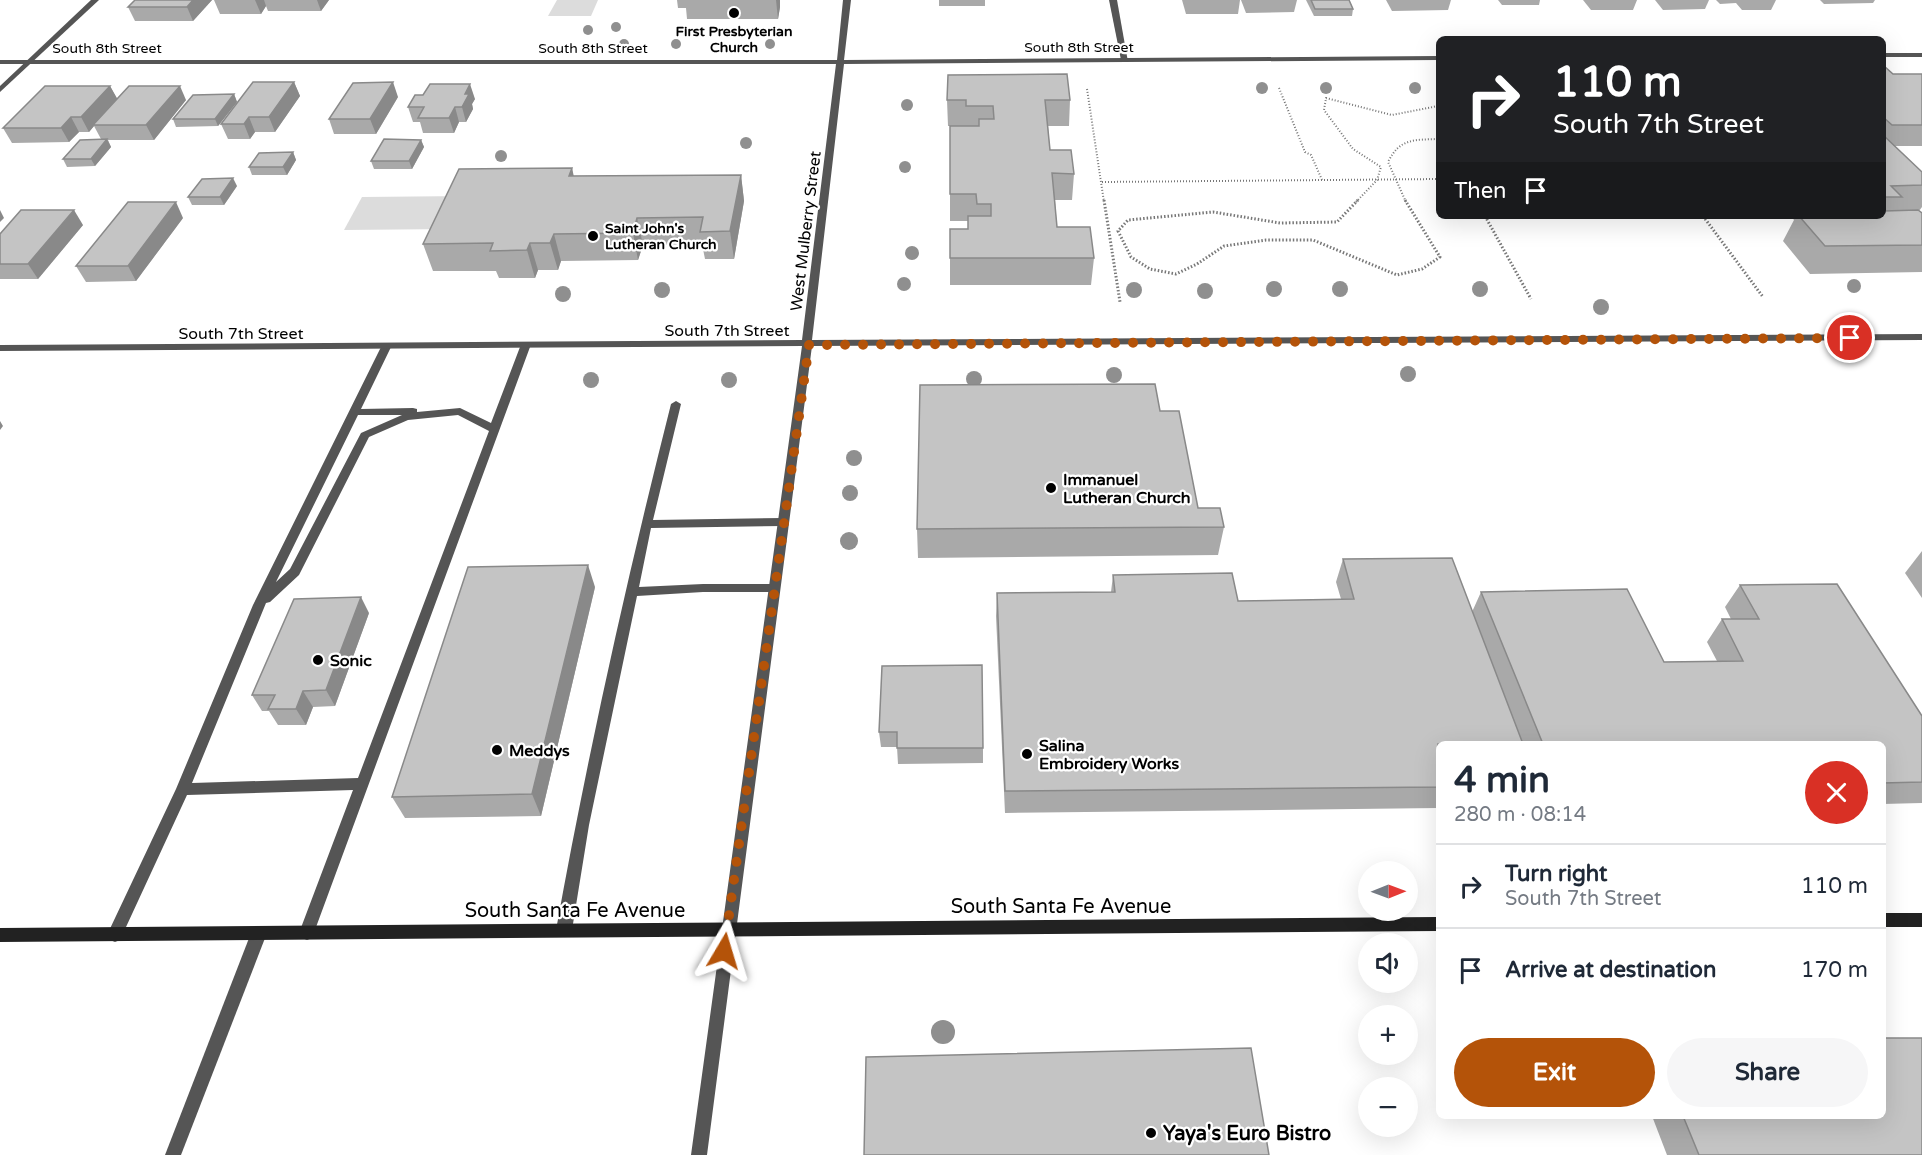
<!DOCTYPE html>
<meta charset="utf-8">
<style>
:root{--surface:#fff;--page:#f6f6f7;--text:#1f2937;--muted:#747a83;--line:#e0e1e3;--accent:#b45309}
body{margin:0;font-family:"Varela Round",sans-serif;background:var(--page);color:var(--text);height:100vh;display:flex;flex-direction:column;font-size:22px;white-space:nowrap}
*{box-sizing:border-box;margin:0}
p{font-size:20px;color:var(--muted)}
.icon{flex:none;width:33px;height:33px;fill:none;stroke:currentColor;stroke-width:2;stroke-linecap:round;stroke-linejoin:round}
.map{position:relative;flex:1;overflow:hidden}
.details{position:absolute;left:1436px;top:741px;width:450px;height:378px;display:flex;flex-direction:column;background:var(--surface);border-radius:9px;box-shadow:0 6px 24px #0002}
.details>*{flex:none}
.banner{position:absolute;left:1436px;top:36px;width:450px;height:183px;border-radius:9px;box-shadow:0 6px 24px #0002;background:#202124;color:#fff;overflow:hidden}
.needle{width:39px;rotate:89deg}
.controls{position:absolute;left:1358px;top:861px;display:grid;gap:12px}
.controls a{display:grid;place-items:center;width:60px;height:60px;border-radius:50%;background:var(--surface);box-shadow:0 6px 24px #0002;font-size:30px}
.pin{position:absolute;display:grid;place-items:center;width:51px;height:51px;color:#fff;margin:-26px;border:3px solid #fff;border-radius:50%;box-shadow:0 2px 6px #0007}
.me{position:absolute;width:66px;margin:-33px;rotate:7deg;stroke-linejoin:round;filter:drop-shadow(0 0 4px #0008)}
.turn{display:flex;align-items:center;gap:21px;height:126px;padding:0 18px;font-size:27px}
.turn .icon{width:78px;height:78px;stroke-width:2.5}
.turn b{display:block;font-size:42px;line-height:51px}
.then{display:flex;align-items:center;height:57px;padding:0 18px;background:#0003;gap:12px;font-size:22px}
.round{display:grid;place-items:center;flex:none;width:63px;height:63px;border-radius:32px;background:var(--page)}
.head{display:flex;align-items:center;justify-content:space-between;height:102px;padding:0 18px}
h1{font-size:36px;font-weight:800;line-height:45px}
.action{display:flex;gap:12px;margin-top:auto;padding:12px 18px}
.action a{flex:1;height:69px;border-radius:36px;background:var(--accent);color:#fff;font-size:24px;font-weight:800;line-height:69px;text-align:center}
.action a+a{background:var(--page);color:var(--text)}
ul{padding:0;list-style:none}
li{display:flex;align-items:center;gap:18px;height:84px;padding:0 18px;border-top:2px solid var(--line)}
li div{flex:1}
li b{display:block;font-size:22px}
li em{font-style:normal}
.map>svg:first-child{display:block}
.green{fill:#dcdcdc}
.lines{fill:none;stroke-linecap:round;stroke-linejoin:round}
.path-far1{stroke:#777;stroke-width:2;stroke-dasharray:1 2;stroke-linecap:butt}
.path{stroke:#777;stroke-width:3;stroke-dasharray:1.5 2;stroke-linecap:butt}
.service{fill:#555;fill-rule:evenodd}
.minor{fill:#555;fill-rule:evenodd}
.tertiary{fill:#555;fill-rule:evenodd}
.secondary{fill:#222;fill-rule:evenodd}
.tree{fill:#8f8f8f}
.wall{fill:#a9a9a9}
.shaded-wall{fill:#898989}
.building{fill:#c4c4c4;stroke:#898989;stroke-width:1.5}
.route{stroke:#b45309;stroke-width:10;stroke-dasharray:0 18}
.poi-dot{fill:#000;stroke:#fff;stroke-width:2}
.labels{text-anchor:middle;stroke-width:4.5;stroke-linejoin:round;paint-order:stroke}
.far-poi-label{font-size:14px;font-weight:bold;fill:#000;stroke:#fff}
.far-street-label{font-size:14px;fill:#000;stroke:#fff}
.street-label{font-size:16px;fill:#000;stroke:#fff}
.poi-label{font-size:16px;font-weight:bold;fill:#000;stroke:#fff;text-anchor:start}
.near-street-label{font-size:20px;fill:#000;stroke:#fff}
.near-poi-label{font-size:20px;font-weight:bold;fill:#000;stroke:#fff;text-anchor:start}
</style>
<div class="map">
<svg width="1922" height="1155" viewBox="0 0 1922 1155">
<rect width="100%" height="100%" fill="#fff"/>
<g class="green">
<polygon points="557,0 598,0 591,16 548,16"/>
<polygon points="467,196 452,229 344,230 362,197"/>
</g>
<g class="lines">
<g class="path-far1">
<polyline points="1279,88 1305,152 1311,155 1322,180"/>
<polyline points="1087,89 1104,202"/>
<polyline points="1102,182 1438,179"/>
<polyline points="1356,202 1377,180 1381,167 1353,149 1324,110 1326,98 1392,115 1438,106"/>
<path d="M1406,202l-18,-40c12,-24 26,-22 50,-23"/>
</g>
<g class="path">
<polyline points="1104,200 1120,302"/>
<polyline points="1358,200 1337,222 1280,223 1213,212 1128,220 1118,231 1131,257 1150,269 1176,274 1197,264 1224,246 1266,240 1313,240 1397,275 1422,269 1440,257 1405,200"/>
<polyline points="1485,216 1531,299"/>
<polyline points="1703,216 1763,297"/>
</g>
<g class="service">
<polygon points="1109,0 1117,0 1128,62 1121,60"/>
<path d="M386,344l5,3 -30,62 52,-1 4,1v3l43,-4 31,15 29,-76 5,-3 5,3 -218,591 -5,2 -5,-2 -3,-5 54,-143 -166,5 -67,145 -5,2 -5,-2 -3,-5 69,-146 77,-184 128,-258zM358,415h44l-41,18 -71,136 -14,13zM458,415l31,16 -131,347 -166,5 74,-180 4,-1 29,-27 70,-138 39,-17z"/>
<path d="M676,401l5,3 -28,116 130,-2 6,4 -6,4 -132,2 -12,59 64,-3h71l6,4 -6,4h-71l-66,4 -48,229 -17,105 -3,5 -5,2 -5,-2 -3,-5c32,-177 71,-352 115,-526z"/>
<polygon points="259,926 264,928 267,933 181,1155 165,1155 251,933 254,928"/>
</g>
<g class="minor">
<polygon points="843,0 851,0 844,60 1438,56 1438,60 844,64 812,340 1922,334 1922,340 812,346 707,1155 691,1155 802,346 0,351 0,345 802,340 836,64 0,64 0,60 837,60"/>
<rect x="1882" y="53" width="40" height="4"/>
</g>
<polygon class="tertiary" points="91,0 99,0 0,92 0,86"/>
<g class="secondary">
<rect x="1882" y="913" width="40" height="14"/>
<polygon points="1438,917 1438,931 0,942 0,928"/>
</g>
</g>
<g class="tree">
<circle cx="616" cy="27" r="5"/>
<circle cx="588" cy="30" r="5"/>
<circle cx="624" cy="44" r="5"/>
<circle cx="676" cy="44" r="5"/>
<circle cx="770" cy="44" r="5"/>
<circle cx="1262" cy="88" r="6"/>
<circle cx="1326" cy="88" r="6"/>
<circle cx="1415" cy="88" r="6"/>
<circle cx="907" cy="105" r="6"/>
<circle cx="746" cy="143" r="6"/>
<circle cx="501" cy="156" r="6"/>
<circle cx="905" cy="167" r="6"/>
<circle cx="912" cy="253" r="7"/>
<circle cx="904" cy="284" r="7"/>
<circle cx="1854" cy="286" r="7"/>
<circle cx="1274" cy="289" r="8"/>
<circle cx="1340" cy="289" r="8"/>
<circle cx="1480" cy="289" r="8"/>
<circle cx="662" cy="290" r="8"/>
<circle cx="1134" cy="290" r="8"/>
<circle cx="1205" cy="291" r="8"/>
<circle cx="563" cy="294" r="8"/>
<circle cx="1601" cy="307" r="8"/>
<circle cx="1408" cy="374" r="8"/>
<circle cx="1114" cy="375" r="8"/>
<circle cx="974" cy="379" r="8"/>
<circle cx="591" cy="380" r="8"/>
<circle cx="729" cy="380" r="8"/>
<circle cx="854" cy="458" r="8"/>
<circle cx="850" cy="493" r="8"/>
<circle cx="849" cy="541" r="9"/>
<circle cx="943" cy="1032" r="12"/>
</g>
<g class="wall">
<polygon points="212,0 193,21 135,21 128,7"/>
<polygon points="214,0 329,0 321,11 268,11 266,6 261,14 220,14"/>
<polygon points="677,0 780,0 780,7 778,19 687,19 686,8 678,8"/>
<polygon points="928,0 985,0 985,6 939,6 939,0"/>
<polygon points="1182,0 1240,0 1238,14 1186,14"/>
<polygon points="1241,0 1297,0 1294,12 1246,13"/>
<polygon points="1306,0 1349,0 1353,9 1352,16 1314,16"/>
<polygon points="1386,0 1451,0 1448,10 1392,11"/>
<polygon points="1498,0 1540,0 1539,5 1502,5"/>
<polygon points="1583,0 1637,0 1633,10 1591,10"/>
<polygon points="1655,0 1709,0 1705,9 1663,10"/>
<polygon points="1716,0 1776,0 1771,10 1742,10 1736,3 1720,4"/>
<polygon points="1820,0 1875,0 1873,3 1824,4"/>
<polygon points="1882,66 1893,74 1922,74 1922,146 1895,146 1922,172 1922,207 1919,211 1922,213 1922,272 1810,274 1783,241 1794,220 1791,216 1882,216"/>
<polygon points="294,82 300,96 275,132 255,132 250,139 228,139 221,124"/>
<polygon points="110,86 117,99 186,100 154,140 108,140 111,147 95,166 67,167 63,159 101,139 94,126 89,132 79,132 69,142 12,143 3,128"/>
<polygon points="234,94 237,102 218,126 176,127 173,119"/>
<polygon points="423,95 475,99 472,104 473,109 466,122 459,122 454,133 423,133 420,122 413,122 408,107"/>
<polygon points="398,97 376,134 334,134 329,119"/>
<polygon points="947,100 1070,100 1069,126 1048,126 1050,150 1074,174 1072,200 1055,200 1057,227 1094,258 1091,285 950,285 950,229 968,229 968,221 950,221 950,126 966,126 948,126"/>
<polygon points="421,140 424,147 412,169 374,169 371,161"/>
<polygon points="293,152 296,160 287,175 252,175 249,167"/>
<polygon points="572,168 573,176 741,175 744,201 734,259 705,259 702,244 643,245 638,260 561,261 558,270 538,270 535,278 499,278 496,271 433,271 423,244"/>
<polygon points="237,186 224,205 192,205 188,197"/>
<polygon points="183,218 136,281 86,282 76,266"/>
<polygon points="83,225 38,279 0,279 0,234"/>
<polygon points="1160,411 1198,508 1224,527 1218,555 918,558 917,529"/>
<polygon points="1922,551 1922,598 1905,573"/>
<polygon points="1343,559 1472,612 1481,592 1664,662 1717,661 1707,642 1722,619 1731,619 1725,607 1740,585 1922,716 1922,803 1882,804 1882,744 1438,744 1438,808 1005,813 996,616 997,593 1111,592 1113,575 1238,601 1341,599 1336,582"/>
<polygon points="595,587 541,816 405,818 392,797"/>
<polygon points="369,613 335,706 313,707 306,725 278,725 269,711 262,711 252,695"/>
<polygon points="882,666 983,748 983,763 898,764 897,747 881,747 879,732"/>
<polygon points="1652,1116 1882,1116 1922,1155 1667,1155"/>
</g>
<g class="shaded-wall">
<polygon points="193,0 212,0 193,21 187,7"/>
<polygon points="255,0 264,0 266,6 261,14"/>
<polygon points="317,0 329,0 321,11"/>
<polygon points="776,0 780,0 780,7 778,19"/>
<polygon points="294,82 300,96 275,132 269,117"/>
<polygon points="393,82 398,97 376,134 370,119"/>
<polygon points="470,84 475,99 472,104 473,109 466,122 462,107 465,94"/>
<polygon points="110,86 118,100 93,125 94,126 89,132 81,117"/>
<polygon points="180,86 186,100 154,140 146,125"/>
<polygon points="234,94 237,102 218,126 215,119"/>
<polygon points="455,107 459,122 454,133 449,118"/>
<polygon points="71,117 79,132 69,142 61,128"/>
<polygon points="249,117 255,132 250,139 244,124"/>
<polygon points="107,139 111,147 95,166 91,159"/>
<polygon points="421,140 424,147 412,169 409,161"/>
<polygon points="293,152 296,160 287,175 283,167"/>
<polygon points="572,168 578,195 569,176"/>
<polygon points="741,175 744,201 734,259 730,231"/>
<polygon points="233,178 237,186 224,205 220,197"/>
<polygon points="176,202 183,218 136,281 128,266"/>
<polygon points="0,210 4,218 0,222"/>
<polygon points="74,210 83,225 38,279 28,264"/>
<polygon points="637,218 643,245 638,260 633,233"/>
<polygon points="554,234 561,261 558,270 550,243"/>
<polygon points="530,243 538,270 535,278 527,250"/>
<polygon points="0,421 3,426 0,430"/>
<polygon points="588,565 595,587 541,816 532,794"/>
<polygon points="361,597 369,613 335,706 326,690"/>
<polygon points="303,691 313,707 306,725 296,709"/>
</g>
<g class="building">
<polygon points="135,0 193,0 187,7 128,7"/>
<polygon points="1311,0 1349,0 1353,9 1315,9"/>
<polygon points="1882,66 1884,66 1893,74 1922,74 1922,125 1892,125 1882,116"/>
<polygon points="1067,74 1070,100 1045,100 1050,150 1071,150 1074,174 1052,173 1057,227 1090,227 1094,258 950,258 950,229 968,229 968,216 991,216 991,204 977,204 976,194 950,194 950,126 979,126 979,119 994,119 993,106 966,106 966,100 947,100 948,75"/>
<polygon points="253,82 294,82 269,117 249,117 244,124 221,124"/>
<polygon points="393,82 370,119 329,119 353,83"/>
<polygon points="430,84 470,84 465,94 469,94 462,107 455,107 449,118 418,118 424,107 408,107 415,95 423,95"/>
<polygon points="45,86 110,86 81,117 71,117 61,128 3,128"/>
<polygon points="129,86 180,86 146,125 93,125"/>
<polygon points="234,94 215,119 173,119 193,95"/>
<polygon points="1882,134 1922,172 1922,185 1891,186 1902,197 1882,197"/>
<polygon points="107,139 91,159 63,159 80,140"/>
<polygon points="384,139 421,140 409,161 371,161"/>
<polygon points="293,152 283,167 249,167 259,153"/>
<polygon points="572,168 569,176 741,175 730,231 700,232 703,217 637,218 633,233 554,234 550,243 530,243 527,250 490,251 493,243 423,244 459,169"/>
<polygon points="233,178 220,197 188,197 202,179"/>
<polygon points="128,202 176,202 128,266 76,266"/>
<polygon points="1882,209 1884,211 1918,210 1922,213 1922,245 1825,246 1799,216 1882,216"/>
<polygon points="21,210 74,210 28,264 0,264 0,234"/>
<polygon points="1155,384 1160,411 1179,411 1198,508 1220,508 1224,527 917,529 920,385"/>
<polygon points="1452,558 1523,744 1438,744 1438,787 1005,791 997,593 1115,592 1113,575 1232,573 1238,601 1354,599 1343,559"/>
<polygon points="588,565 532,794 392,797 468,567"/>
<polygon points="1837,584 1922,716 1922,782 1882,783 1882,744 1543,744 1481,592 1627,589 1664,662 1743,661 1722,619 1759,619 1740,585"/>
<polygon points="361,597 326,690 303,691 296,709 268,709 275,695 252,695 294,599"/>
<polygon points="982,665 983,748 897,748 897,732 879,732 882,666"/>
<polygon points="1882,1038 1922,1038 1922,1155 1699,1155 1683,1116 1882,1116"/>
<polygon points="1251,1048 1269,1155 864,1155 866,1057"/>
</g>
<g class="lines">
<polyline class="route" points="724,951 809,345 1850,338"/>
</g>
<g class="poi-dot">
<circle cx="734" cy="13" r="6"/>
<circle cx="593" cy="236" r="6"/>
<circle cx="1051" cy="488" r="6"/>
<circle cx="318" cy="660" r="6"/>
<circle cx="497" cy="750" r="6"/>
<circle cx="1027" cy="754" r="6"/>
<circle cx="1151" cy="1133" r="6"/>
</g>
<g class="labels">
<g class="far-poi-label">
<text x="734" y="36">First Presbyterian<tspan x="734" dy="16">Church</tspan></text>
<text x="605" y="233" text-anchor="start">Saint John's<tspan x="605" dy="16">Lutheran Church</tspan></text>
</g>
<g class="far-street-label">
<text x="1079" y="52">South 8th Street</text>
<text x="107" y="53">South 8th Street</text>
<text x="593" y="53">South 8th Street</text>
</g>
<g class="street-label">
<text transform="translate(805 231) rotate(-83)" y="6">West Mulberry Street</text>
<text x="727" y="336">South 7th Street</text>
<text x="241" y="339">South 7th Street</text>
</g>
<g class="poi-label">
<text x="1063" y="485">Immanuel<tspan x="1063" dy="18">Lutheran Church</tspan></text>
<text x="330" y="666">Sonic</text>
<text x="1039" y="751">Salina<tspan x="1039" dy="18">Embroidery Works</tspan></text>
<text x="509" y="756">Meddys</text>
</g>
<g class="near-street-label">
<text x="1061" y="913">South Santa Fe Avenue</text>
<text x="575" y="917">South Santa Fe Avenue</text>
</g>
<g class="near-poi-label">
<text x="1163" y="1140">Yaya's Euro Bistro</text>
</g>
</g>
</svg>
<div class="controls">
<a><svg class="needle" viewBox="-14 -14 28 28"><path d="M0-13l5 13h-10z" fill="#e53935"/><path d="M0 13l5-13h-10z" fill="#747a83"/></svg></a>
<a><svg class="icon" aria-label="sound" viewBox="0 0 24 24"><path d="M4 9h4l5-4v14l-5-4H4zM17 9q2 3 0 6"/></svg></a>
<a>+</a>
<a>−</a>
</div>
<div class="pin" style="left:1850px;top:338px;background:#d93025"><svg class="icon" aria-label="arrive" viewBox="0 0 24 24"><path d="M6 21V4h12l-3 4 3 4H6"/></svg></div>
<svg class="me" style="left:724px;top:951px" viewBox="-20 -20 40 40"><path d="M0-17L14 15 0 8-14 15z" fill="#b45309" stroke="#fff" stroke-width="4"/></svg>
<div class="banner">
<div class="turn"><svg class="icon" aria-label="right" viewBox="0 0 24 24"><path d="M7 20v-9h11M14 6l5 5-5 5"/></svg><div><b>110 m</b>South 7th Street</div></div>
<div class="then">Then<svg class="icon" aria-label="arrive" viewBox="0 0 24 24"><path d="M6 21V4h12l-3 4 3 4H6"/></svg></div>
</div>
<section class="details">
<div class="head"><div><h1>4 min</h1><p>280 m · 08:14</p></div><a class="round" style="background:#d93025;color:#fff"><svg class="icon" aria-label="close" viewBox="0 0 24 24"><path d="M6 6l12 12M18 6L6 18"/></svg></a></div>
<ul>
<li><svg class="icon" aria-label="right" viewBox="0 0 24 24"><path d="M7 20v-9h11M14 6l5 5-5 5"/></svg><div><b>Turn right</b><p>South 7th Street</p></div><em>110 m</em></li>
<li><svg class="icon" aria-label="arrive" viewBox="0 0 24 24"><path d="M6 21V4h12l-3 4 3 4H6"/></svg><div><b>Arrive at destination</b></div><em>170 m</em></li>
</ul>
<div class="action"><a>Exit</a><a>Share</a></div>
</section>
</div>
